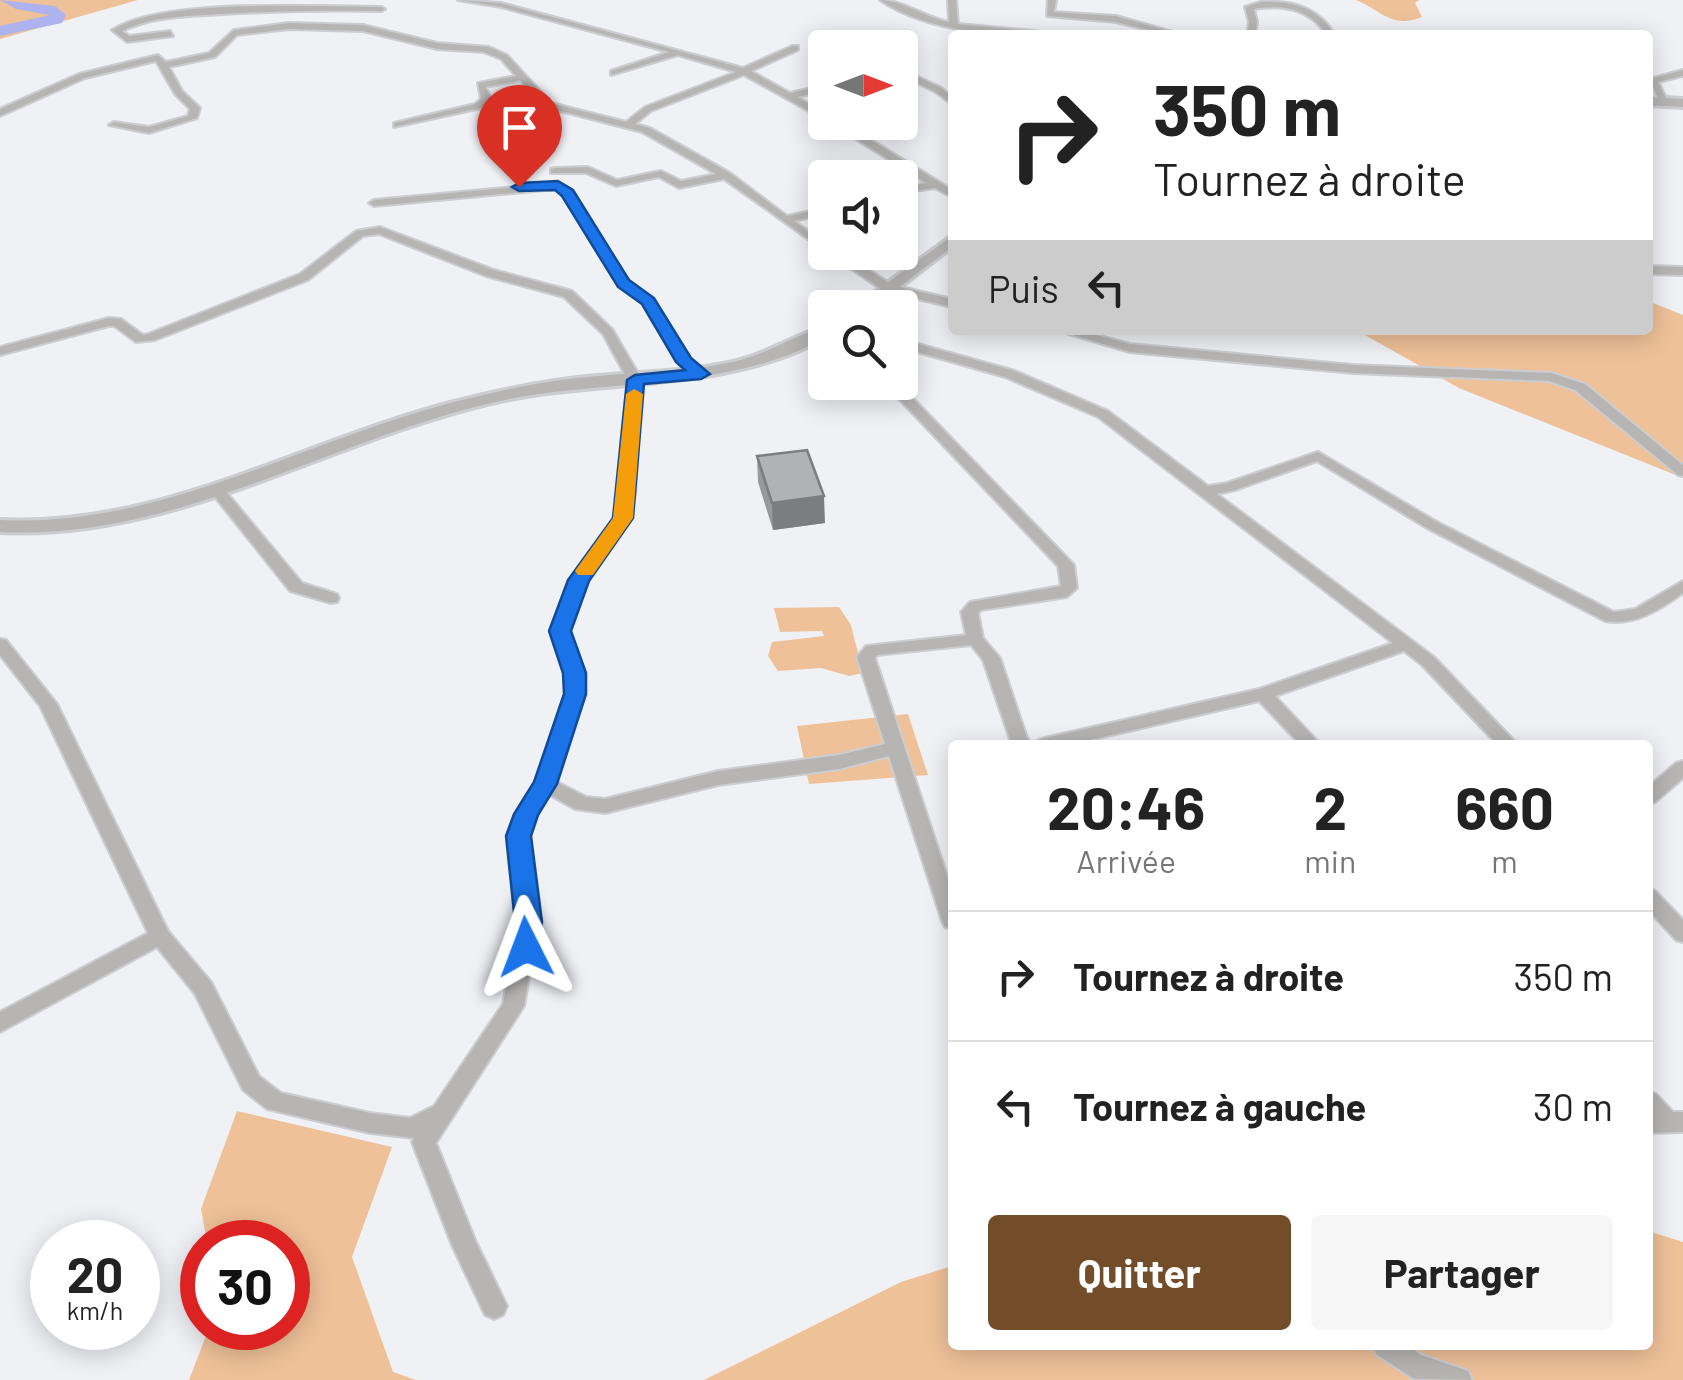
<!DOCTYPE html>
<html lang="fr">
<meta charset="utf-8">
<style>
:root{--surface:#fff;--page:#f6f6f6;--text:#222;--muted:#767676;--line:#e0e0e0;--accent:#734d29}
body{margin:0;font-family:Barlow,sans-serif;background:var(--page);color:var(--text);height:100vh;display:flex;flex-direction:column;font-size:38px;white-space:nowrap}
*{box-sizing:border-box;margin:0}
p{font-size:32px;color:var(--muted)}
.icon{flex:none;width:55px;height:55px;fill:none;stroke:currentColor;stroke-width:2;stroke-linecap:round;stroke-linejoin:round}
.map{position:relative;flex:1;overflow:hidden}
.drawer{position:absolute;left:948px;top:740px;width:705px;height:610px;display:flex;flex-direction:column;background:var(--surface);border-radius:10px;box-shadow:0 5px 25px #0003}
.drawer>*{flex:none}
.top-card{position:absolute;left:948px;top:30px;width:705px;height:305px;border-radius:10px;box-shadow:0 5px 25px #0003;background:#fff;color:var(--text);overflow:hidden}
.needle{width:65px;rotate:90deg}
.controls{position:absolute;left:808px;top:30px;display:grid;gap:20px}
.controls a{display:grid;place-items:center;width:110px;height:110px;border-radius:10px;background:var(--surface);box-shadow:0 5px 25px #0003;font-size:50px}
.speed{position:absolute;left:30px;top:1220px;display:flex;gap:20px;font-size:50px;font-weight:700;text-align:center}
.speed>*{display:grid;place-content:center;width:130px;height:130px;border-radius:50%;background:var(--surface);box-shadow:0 5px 25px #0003;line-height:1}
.speed small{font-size:25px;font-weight:400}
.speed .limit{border:15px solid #d22;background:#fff;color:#111}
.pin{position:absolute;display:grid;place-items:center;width:85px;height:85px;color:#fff;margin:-102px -42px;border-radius:50% 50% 50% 0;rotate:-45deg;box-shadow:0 0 10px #0007}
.pin .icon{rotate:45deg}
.me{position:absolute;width:110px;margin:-55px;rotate:357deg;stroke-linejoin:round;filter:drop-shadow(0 0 8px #0008)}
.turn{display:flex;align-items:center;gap:35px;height:210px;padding:0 40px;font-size:45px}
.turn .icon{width:130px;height:130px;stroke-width:2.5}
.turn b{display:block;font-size:70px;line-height:85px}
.then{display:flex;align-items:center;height:95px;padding:0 40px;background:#0003;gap:20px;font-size:38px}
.eta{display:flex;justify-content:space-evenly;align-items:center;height:170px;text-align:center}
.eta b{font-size:60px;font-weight:700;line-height:70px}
.button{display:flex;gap:20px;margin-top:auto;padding:20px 40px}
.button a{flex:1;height:115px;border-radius:10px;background:var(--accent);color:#fff;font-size:40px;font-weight:700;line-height:115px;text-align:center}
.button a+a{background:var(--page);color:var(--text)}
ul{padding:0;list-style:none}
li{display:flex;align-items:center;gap:30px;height:130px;padding:0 40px;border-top:2px solid var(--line)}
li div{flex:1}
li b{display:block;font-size:38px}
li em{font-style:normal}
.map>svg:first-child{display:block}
.green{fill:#eec199}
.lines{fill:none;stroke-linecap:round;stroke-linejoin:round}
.river{fill:#aeb2ef;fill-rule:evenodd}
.minor-casing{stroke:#cccdd1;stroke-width:4}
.tertiary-casing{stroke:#cccdd1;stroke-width:6}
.minor{fill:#b7b5b4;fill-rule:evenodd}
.tertiary{fill:#b7b5b4;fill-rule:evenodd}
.wall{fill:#98999d}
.shaded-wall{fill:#7c7d7f}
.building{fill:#b1b2b6;stroke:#7c7d7f;stroke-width:2.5}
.route{fill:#1a73e8;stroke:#114b97;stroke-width:2.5}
.slow{fill:#f59e0b}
</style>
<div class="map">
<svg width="1683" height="1380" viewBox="0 0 1683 1380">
<rect width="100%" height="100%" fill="#f0f1f5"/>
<g class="green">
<polygon points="0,0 138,0 0,39"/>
<path d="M1356,0h63l-4,3 7,14c-30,12 -40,-6 -66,-17z"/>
<polygon points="1648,301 1683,315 1683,478 1459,388 1356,330 1648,330"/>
<polygon points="839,607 851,625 863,673 849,676 821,668 778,671 768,656 772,642 824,636 822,631 780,632 774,608"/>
<polygon points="908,714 928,775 809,784 797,726"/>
<polygon points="237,1111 392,1147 352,1257 393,1372 416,1380 189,1380 209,1328 288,1328 288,1242 207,1242 201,1209"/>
<polygon points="1648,1231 1683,1242 1683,1380 704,1380 901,1282 952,1266 952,1345 1648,1345"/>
</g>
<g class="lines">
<polygon class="river" points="0,0 55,6 66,15 62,23 0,36 0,26 50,15 16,9"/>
<g class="minor-casing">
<g id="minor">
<polygon points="458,0 501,3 743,68 792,46 798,46 798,50 751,71 790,93 825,85 825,91 797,97 825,113 825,120 744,75 651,111 635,124 650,128 730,173 787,216 825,208 825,214 794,221 825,243 825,251 724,179 679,188 659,177 616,186 586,173 551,173 551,169 555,168 588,167 617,180 661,171 681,181 716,174 642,132 545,107 520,80 486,87 491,100 481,108 394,127 394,123 475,104 481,99 478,83 516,76 501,59 484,52 437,49 363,31 289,29 237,35 215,57 169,67 182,91 200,108 197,118 149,133 109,125 114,122 149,127 188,116 190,109 175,94 156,61 85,78 0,116 0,109 79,74 158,55 166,62 209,53 234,30 289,23 363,25 437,43 489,47 507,55 551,103 626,122 645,107 736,72 678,55 611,75 611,71 669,52 501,7"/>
<path d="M880,0c23,0 46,18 69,22l-1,-22h8l2,24 117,11c-65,0 -139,2 -195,-35z"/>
<polygon points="1048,0 1056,0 1054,12 1116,16 1183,35 1169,35 1116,22 1047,16"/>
<path d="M1261,2c31,-2 57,5 74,33h-8c-17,-26 -44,-31 -73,-26l3,13 -2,13h-8l2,-13 -4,-15z"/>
<path d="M325,6l56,1 4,2 -4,2c-53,-1 -106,0 -158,3 -34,2 -70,2 -101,17l7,5 41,-5 3,5 -46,6 -15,-12c44,-28 159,-24 213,-24z"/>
<polygon points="900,69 940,87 952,97 952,104 934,91 900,75"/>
<polygon points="1683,70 1683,76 1658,82 1668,102 1660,104 1650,79"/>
<polygon points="829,122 842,122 952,190 952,197 935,188 900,193 900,187 926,183"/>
<polygon points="558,183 572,191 629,282 652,299 689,359 706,371 706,377 696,377 679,364 643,304 618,284 564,195 556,189 374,206 369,203 374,200"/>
<path d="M380,227l114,43 78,21 40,38 30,51 -7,114 -4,24 -45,62 -18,51 15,42 1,21 -29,87 31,16 19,2 113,-28 121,-16 46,-11 -28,-87 9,-11 100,-11 -5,-23 9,-10 91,-16 -3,-20 -175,-184h14l177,183 3,23 -10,9 -86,13 -3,3 5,25 17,20 27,80 5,6 9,-5 218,-50 134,-46 -295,-226 -93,-40 -105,-30v-8l115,32 93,40 100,75 19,-3 91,-31 119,70 177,90 21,-3 48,-28v12c-24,17 -48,33 -78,28l-178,-93 -110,-67 -82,29 -18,4 217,163 84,88h-20l-76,-80 -18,-14 -129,45 46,49h-20l-42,-44 -191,44h-56l-29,-85 -12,-15 -94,10 -2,3 77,233v38l-7,-2 -3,-6 -53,-165 -50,13 -121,16 -113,28 -30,-4 -27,-15 -13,20 -6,22 9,86 -14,84 -88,137 39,97 32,66 -4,9 -9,4 -9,-4 -33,-70 -40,-103 2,-4 -44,-5 -103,-24 -24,-19 -48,-96 -38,-47 -157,85v-20l148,-79 -108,-227 -40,-51v-16l6,1 51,64 111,227 43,51 48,94 22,17 89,20 40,5 24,-12 69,-102 15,-82 -9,-86 7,-23 20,-30 30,-89 -1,-21 -13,-42 10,-31 8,-20 45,-62 6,-24 7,-114 -25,-46 -39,-37 -78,-21 -107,-42 -16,2 -55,44 -153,60 -19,2 -22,-16h-5l-109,29v-8l109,-29 12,1 22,16 5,-1 152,-60 56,-43z"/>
<polygon points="827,252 841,252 892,285 952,299 952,307 884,291"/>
<polygon points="1648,266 1683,267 1683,275 1648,274"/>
<polygon points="1056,330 1077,330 1130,344 1353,365 1551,373 1585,384 1683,465 1683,476 1678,475 1575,390 1549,381 1353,373 1130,352"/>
<polygon points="216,485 221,486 302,583 337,594 339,598 337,602 331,603 290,591 211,492 209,489"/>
<polygon points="1683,761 1683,778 1655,802 1648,804 1648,787 1676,763"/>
<polygon points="1648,889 1655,891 1683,920 1683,942 1676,940 1648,910"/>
<polygon points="1648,1091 1656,1094 1673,1112 1683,1112 1683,1132 1648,1133"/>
<polygon points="1372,1345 1407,1345 1421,1355 1468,1371 1472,1380 1414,1379 1376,1354"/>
</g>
</g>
<g class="tertiary-casing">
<g id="tertiary">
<polygon points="1648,97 1683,99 1683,107 1648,105"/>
<polygon points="952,236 952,247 872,308 853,308"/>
<path d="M825,326v12c-102,56 -223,39 -334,65 -165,39 -318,138 -491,129v-12c161,8 302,-79 454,-118 47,-12 94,-22 143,-26 45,-4 91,-4 136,-14 35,-8 60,-26 92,-36z"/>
</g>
</g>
<use href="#minor" class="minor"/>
<use href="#tertiary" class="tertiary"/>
</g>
<polygon class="wall" points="757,456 825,523 773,530 758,482"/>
<polygon class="shaded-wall" points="824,496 825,523 773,530 772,503"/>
<polygon class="building" points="807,450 824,496 772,503 757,456"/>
<polygon class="route" points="558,181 573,190 629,280 654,298 691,358 710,374 701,379 644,384 633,518 589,581 571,631 586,673 586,694 557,784 538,815 531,836 542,922 536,954 526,958 517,954 513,947 515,922 506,836 514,814 534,782 564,694 563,673 549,631 568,580 613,518 627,380 635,375 685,370 676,362 642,304 618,287 562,196 555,190 519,191 512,187 519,183"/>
<polygon class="slow" points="634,389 643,394 633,518 593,575 578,575 575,571 613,518 626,394"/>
</svg>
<div class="controls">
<a><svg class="needle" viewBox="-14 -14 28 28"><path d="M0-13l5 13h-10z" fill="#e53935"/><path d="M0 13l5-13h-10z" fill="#767676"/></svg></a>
<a><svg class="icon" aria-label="sound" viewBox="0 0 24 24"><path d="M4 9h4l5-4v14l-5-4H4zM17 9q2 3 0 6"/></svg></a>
<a><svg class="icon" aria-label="search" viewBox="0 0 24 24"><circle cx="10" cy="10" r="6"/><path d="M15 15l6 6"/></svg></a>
</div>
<div class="speed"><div>20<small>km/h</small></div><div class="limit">30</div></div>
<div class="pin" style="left:519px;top:187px;background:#d93025"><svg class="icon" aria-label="arrive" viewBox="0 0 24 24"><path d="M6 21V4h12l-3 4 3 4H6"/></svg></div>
<svg class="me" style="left:526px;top:947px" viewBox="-20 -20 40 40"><path d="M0-17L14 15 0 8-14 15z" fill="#1a73e8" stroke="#fff" stroke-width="4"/></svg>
<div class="top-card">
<div class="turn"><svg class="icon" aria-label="right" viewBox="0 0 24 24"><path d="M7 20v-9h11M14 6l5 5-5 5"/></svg><div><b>350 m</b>Tournez à droite</div></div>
<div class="then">Puis<svg class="icon" aria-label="left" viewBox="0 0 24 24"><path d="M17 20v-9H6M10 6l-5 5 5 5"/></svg></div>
</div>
<section class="drawer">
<div class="eta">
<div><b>20:46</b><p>Arrivée</p></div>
<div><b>2</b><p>min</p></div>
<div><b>660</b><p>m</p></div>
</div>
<ul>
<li><svg class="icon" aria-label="right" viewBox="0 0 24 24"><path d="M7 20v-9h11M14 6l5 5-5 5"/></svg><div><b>Tournez à droite</b></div><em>350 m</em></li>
<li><svg class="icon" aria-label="left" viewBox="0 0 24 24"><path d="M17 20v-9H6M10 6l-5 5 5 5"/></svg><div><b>Tournez à gauche</b></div><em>30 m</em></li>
</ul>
<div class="button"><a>Quitter</a><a>Partager</a></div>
</section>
</div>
